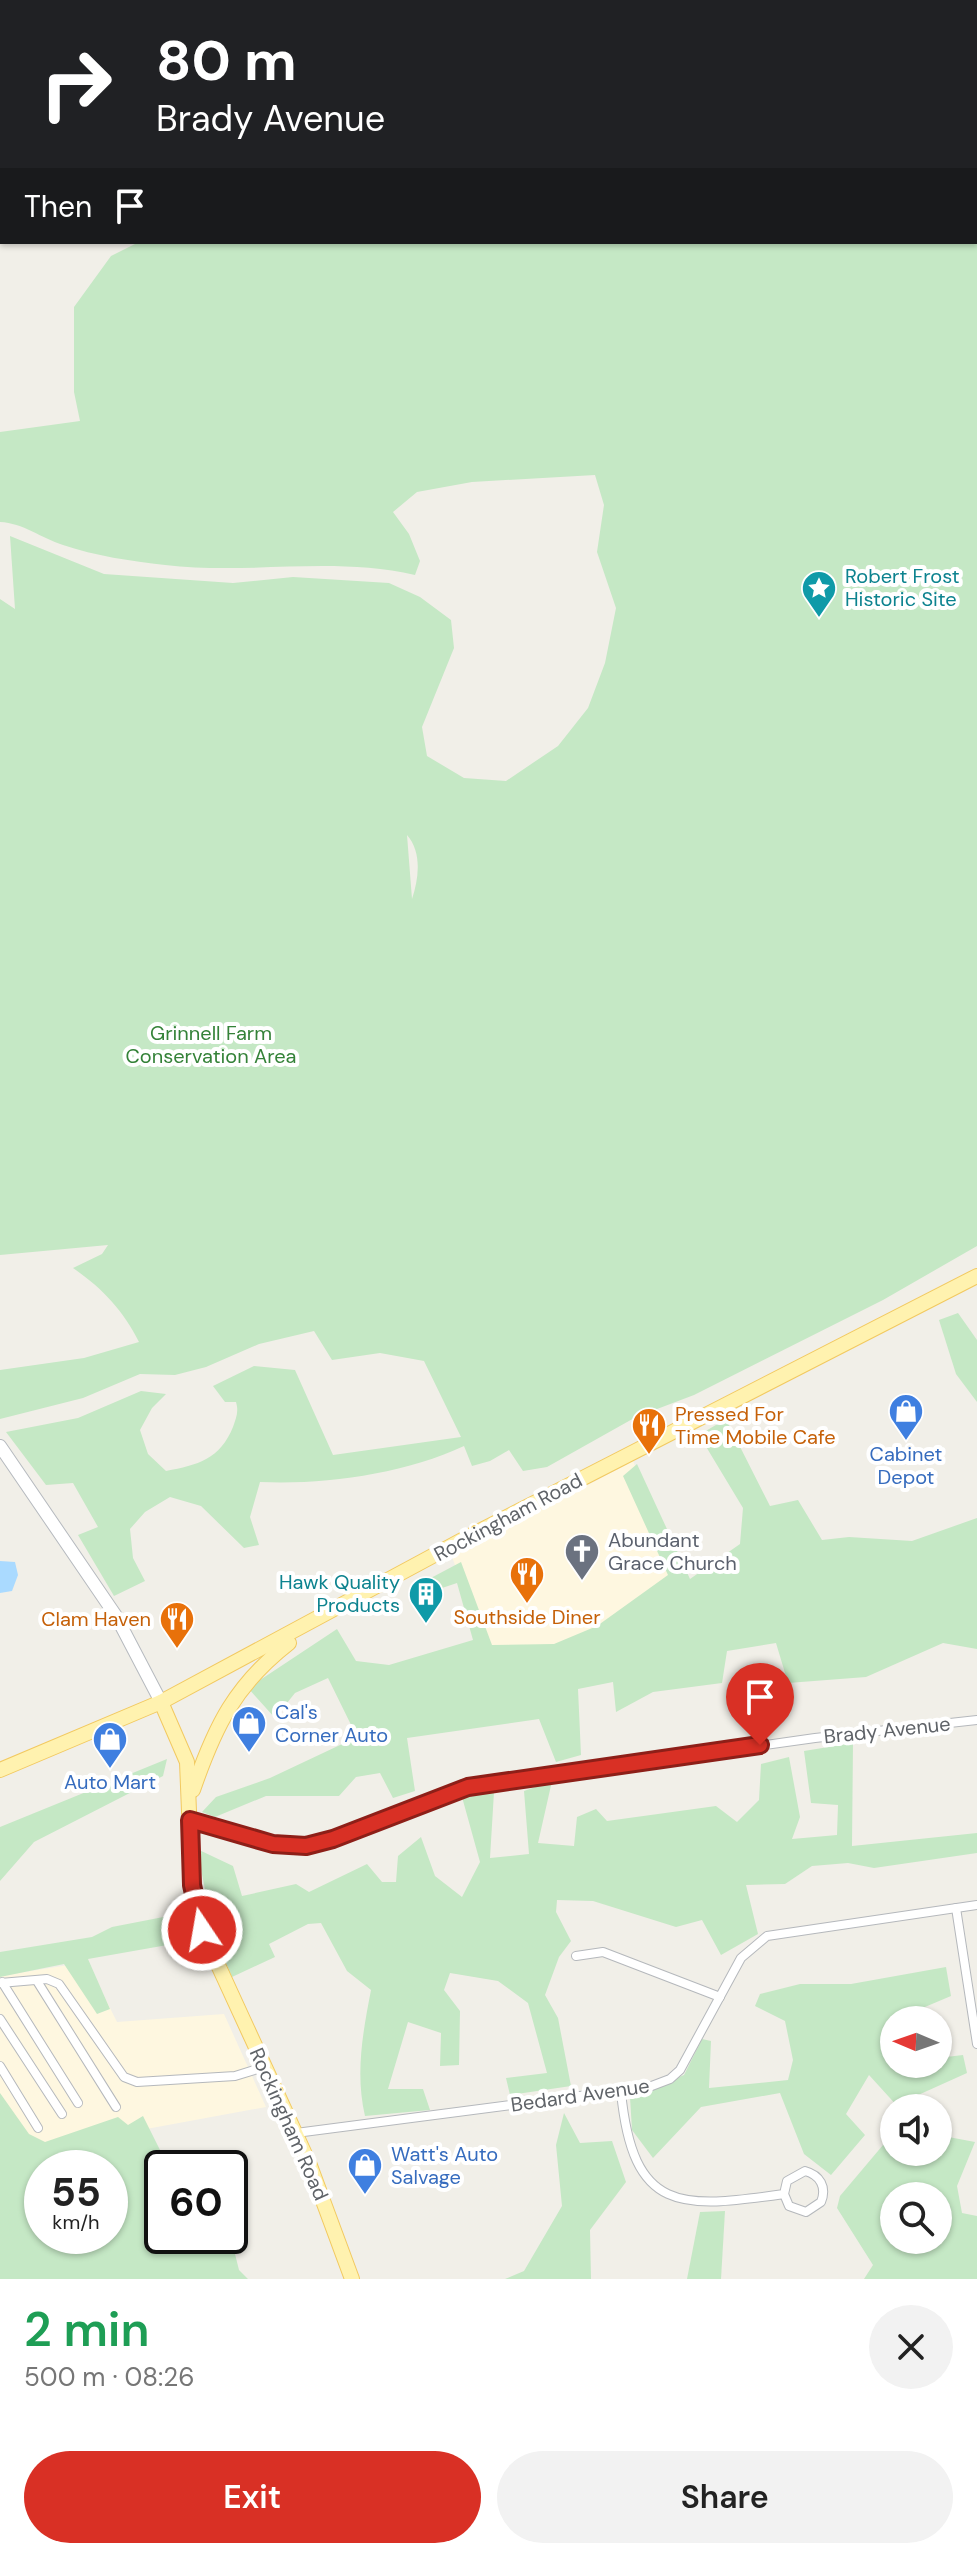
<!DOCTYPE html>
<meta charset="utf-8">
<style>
:root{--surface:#fff;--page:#f2f2f2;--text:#222;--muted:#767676;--accent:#d93025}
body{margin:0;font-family:"DM Sans",sans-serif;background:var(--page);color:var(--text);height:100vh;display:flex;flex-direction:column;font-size:30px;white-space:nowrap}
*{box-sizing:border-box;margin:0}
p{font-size:26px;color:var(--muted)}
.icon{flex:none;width:44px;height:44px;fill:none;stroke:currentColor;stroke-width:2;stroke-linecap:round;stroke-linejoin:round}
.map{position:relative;height:2279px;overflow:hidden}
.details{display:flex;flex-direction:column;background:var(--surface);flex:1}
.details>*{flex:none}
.top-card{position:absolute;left:0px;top:0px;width:978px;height:244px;box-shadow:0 2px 6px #0004;background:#202124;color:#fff;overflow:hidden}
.needle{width:52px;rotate:272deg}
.tools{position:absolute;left:880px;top:2006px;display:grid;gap:16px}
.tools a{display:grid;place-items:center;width:72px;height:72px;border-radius:50%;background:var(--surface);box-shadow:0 2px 6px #0004;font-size:40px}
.speed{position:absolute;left:24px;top:2150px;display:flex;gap:16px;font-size:40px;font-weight:700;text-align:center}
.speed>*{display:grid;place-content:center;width:104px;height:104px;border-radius:50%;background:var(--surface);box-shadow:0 2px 6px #0004;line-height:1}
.speed small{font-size:20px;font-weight:400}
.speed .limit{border:4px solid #111;border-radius:12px;background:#fff;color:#111}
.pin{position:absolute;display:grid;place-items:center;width:68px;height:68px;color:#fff;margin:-82px -34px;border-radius:50% 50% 50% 0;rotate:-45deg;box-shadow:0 0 8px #0007}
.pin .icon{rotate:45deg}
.me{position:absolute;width:88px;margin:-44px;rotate:348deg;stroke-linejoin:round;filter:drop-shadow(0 0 6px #0008)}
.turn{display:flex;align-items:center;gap:28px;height:168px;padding:0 24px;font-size:36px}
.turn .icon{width:104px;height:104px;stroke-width:2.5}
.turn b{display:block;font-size:56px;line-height:68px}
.then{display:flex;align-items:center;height:76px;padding:0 24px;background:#0003;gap:16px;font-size:30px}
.round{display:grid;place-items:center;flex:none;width:84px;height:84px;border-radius:42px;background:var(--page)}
.summary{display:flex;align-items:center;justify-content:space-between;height:136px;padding:0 24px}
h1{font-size:48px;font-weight:600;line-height:60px;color:#1e9e55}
.cta{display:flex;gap:16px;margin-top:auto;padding:16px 24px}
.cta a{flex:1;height:92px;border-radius:48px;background:var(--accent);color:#fff;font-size:32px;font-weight:600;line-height:92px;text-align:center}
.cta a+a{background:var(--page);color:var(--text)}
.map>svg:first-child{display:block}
.commercial{fill:#fef7e0}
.green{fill:#c5e8c5;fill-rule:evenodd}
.water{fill:#aadaff}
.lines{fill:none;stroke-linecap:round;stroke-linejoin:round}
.street-casing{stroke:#b5b8bc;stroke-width:10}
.secondary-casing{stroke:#b6babf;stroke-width:14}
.primary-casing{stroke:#f2c960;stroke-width:16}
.street{stroke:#fff;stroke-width:8}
.secondary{stroke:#fff;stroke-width:12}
.primary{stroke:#fff2af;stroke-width:14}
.route-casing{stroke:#8d1f18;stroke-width:20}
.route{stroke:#d93025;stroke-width:14}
.labels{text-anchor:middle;stroke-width:8;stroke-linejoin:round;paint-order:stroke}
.culture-label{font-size:20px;fill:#0d838f;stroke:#fff;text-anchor:start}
.park-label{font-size:20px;fill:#348238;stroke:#fff}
.food-label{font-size:20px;fill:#c56008;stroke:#fff;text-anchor:start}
.shop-label{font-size:20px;fill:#366cbe;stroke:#fff}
.street-label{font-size:20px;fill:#5f6368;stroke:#fff}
.worship-label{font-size:20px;fill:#5b616d;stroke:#fff;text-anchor:start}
</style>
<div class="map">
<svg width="977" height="2279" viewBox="0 0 977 2279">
<rect width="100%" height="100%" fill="#f1efe8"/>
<g class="commercial">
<polygon points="633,1461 700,1618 502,1692 452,1557"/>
<polygon points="87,1962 117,2022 224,2014 266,2107 0,2156 0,1976"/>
</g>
<g class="green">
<polygon points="383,0 760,0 762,2 383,2"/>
<path d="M933,0h44v1246l-94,54 -189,95 -58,22 -89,50 -24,4 -14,-21 -19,11 -18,5 -8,-20c-60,28 -139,39 -204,36l-10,35 9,28 -15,3 -43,-42 -31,-9 -25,15 -15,17 3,29 12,23 -31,15 -36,-61 20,-8 -25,-44 -27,2 -40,-53 72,-14 63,-27 25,3 -14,14 -12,22 8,24 18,17c32,-6 54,-12 67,-44 3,-9 6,-15 3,-25h-11l-12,-16 41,-20 41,4 38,85 128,-18 -37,-76 -44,-8 -48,7 -18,-29 -55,13 -53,23 -31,8 -35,-1 -57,24 -83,21v-49l84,-12 55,-16c-16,-32 -37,-54 -66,-74l29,-14 6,-9 -108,10v-656l15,10 -5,-73 94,38 129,9 60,-6 96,6 31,14 31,23 3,28 -32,79 5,29 37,22 42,3 52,-35 30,-38 17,-45 11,-55 -19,-56 7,-47 -9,-30 -123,7 -55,10 -24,20 16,22 11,27 -5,14c-83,-19 -166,0 -250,-10 -34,-4 -70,-9 -102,-20 -22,-7 -40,-22 -63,-23v-90l80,-11 -6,-29v-85l37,-51 28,-14h837v-240zM407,835c15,17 12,43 5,64z"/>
<polygon points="958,1313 977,1340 977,1402 956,1374 939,1320"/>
<polygon points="726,1419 770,1506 798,1500 822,1540 849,1537 912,1541 977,1518 977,1649 943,1643 866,1677 788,1683 776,1643 727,1651 722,1683 653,1692 616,1712 613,1682 578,1689 581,1755 556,1762 539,1719 407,1738 415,1791 393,1798 380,1773 356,1777 339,1796 266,1796 215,1817 202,1812 216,1797 270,1778 357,1737 328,1678 295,1693 275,1718 248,1688 337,1629 356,1661 389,1665 473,1640 457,1583 439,1589 429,1579 461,1562 492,1645 554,1644 597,1626 668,1575 623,1476 637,1464 690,1579 740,1544 743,1508 699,1435"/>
<path d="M853,1743l-1,103 125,-13v20l-103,15 -26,-5 -36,3 -27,18 -39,1 12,49 -37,21 -19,-35 -26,7 -83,-26 -36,-1 -1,12 15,29 -12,16 -14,38 13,23 13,68 -61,9 -4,-17 41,-5 -19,-70 -30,-22 -48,-8 -6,17 16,21 -1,54 -19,1 1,-33 -33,-11 -20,67h35l7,21 -65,6c-10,-43 -2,-84 6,-126l-24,-19 -26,-48 -13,1 -39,20 6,13 -43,20 -18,-42 -17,-86 36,17 9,30 54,-12 13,8 58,-28 15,18h14l2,-26 23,-19 14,39 27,21 18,-35 -18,-65 32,-5 -4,66 39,-4 -5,-63 28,-10 -14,62 36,3 3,-29 19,-8 11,12 109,-15 21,16 22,-22 2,-36 28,-7 11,60 -8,22 45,-4 1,-30 -27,-2 -7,-52z"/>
<polygon points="167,1759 163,1776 34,1842 0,1881 0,1827"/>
<polygon points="184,1913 202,1955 185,1958 173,1944 88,1959 110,2009 97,2014 64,1964 0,1977 0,1952 92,1937 112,1927"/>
<polygon points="946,1967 951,1996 894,2020 894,2064 938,2064 938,2058 963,2055 967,2073 907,2100 908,2108 899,2108 869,2075 846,2114 865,2135 831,2175 804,2154 780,2093 701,2107 653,2158 632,2130 630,2097 684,2075 702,2039 711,2041 709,2088 788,2080 793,2060 785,2021 755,2006 760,1994 800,1984 851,1984"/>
<path d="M0,2093l29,41 16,8 73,-25 10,8 15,-9 22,44 45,-2 3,10h-51v68l68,-2 9,36 9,9h-248zM42,2168h68v68h-68z"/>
<polygon points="564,2113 580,2143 612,2141 626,2182 590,2230 591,2279 505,2279 524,2271 562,2206 556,2145"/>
<path d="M894,2132v20h44v-17l37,7 -18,44 5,27 15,3v63h-113l9,-14 -36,-57 3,-12zM894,2196h44v44h-44z"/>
<polygon points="725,2211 721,2279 687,2279 700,2212"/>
</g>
<polygon class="water" points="0,1561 15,1562 18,1575 12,1591 0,1593"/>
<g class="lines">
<g class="street-casing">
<g id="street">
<polyline points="190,1820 273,1844 306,1846 333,1839 468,1787 815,1738 977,1720"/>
<polyline points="956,1908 977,2044"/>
<polyline points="576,1956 603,1952 720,1997"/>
<polyline points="37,1981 116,2107"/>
<polyline points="2,1982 78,2103"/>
<polyline points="0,1983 47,1979 59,1984 124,2077 137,2082 235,2076 264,2067"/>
<polyline points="0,2019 62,2114"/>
<polyline points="0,2066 38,2128"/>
<path d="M621,2092c12,121 59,117 163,102l5,12 17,6 15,-10c6,-15 -1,-27 -16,-31l-18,10 -3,13"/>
<polyline points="296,2133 649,2087 670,2079 680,2070 741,1958 767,1936 977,1905"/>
</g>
</g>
<g class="secondary-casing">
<g id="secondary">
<polyline points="191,2 194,0"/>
<polyline points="0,139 2,138"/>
<polyline points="0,1446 116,1616 161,1702"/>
</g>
</g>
<g class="primary-casing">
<g id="primary">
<polyline points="161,1702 187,1762 192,1885 202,1930 309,2163 352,2279"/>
<polyline points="0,1770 161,1702 464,1539 977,1276"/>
<path d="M193,1790c22,-64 42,-105 96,-147"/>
</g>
</g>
<use href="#street" class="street"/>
<use href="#secondary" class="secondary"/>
<use href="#primary" class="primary"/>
</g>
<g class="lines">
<g class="route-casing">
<polyline id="route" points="202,1930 192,1885 190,1820 273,1844 306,1846 333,1839 468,1787 760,1745"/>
</g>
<use href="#route" class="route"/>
</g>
<defs>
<g id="sight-pin" transform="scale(1.8)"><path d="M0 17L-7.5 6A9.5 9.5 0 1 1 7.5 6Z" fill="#0f9aa8" stroke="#fff"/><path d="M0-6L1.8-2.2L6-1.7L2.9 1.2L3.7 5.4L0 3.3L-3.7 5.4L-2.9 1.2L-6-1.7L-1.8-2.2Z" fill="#fff"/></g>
<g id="shop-pin" transform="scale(1.8)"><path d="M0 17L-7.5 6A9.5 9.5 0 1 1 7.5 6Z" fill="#3f7fe0" stroke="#fff"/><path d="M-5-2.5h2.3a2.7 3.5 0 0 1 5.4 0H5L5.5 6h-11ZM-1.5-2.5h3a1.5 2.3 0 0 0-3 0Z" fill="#fff"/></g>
<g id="restaurant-pin" transform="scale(1.8)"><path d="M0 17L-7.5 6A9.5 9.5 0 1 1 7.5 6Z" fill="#e8710a" stroke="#fff"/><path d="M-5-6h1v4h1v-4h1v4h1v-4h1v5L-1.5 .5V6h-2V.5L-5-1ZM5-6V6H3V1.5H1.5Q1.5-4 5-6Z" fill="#fff"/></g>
<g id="church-pin" transform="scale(1.8)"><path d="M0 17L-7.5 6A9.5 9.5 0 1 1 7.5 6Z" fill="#6b7280" stroke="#fff"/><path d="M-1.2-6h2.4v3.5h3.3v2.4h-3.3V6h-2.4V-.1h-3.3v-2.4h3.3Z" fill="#fff"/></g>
<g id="building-pin" transform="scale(1.8)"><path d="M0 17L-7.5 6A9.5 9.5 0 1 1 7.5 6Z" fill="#0f9aa8" stroke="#fff"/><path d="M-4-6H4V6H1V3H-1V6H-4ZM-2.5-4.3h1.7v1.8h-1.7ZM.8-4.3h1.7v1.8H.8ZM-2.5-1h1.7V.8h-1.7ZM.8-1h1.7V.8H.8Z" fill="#fff"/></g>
</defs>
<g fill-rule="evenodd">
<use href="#sight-pin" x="819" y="588"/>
<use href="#shop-pin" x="906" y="1411"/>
<use href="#restaurant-pin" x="649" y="1425"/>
<use href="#church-pin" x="582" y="1551"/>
<use href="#restaurant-pin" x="527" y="1574"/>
<use href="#building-pin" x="426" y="1594"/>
<use href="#restaurant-pin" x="177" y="1619"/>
<use href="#shop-pin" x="249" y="1723"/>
<use href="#shop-pin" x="110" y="1739"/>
<use href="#shop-pin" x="365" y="2165"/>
</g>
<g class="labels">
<g class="culture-label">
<text x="845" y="583">Robert Frost<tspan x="845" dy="23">Historic Site</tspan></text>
<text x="400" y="1589" text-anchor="end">Hawk Quality<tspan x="400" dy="23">Products</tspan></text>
</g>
<g class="park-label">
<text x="211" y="1040">Grinnell Farm<tspan x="211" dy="23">Conservation Area</tspan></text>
</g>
<g class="food-label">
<text x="675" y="1421">Pressed For<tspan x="675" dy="23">Time Mobile Cafe</tspan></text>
<text x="527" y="1624" text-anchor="middle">Southside Diner</text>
<text x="151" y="1626" text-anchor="end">Clam Haven</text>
</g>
<g class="shop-label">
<text x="906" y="1461">Cabinet<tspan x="906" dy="23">Depot</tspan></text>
<text x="275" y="1719" text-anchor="start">Cal's<tspan x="275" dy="23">Corner Auto</tspan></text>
<text x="110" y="1789">Auto Mart</text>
<text x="391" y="2161" text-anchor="start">Watt's Auto<tspan x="391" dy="23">Salvage</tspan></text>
</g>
<g class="street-label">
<text transform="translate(508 1517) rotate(-28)" y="7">Rockingham Road</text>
<text transform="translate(887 1730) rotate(-6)" y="7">Brady Avenue</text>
<text transform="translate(580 2095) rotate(-8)" y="7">Bedard Avenue</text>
<text transform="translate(289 2124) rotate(66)" y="7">Rockingham Road</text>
</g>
<g class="worship-label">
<text x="608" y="1547">Abundant<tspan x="608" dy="23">Grace Church</tspan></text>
</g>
</g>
</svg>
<div class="tools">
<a><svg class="needle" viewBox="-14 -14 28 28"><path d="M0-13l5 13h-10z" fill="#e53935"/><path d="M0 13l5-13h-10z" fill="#767676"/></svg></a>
<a><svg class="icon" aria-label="sound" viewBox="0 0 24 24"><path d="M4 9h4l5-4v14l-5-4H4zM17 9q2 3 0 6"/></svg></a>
<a><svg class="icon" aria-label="search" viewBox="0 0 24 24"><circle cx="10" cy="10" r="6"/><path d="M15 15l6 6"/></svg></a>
</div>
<div class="speed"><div>55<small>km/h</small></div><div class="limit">60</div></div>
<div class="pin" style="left:760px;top:1745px;background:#d93025"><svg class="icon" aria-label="arrive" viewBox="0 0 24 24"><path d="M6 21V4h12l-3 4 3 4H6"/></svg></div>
<svg class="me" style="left:202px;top:1930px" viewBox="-20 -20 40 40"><circle r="17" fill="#d93025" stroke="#fff" stroke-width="3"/><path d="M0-11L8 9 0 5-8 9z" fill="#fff"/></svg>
<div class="top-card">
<div class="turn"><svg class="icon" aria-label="right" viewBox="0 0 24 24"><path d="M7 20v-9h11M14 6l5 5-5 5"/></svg><div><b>80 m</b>Brady Avenue</div></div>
<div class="then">Then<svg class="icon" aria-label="arrive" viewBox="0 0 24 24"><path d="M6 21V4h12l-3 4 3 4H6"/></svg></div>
</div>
</div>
<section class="details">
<div class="summary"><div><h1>2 min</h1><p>500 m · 08:26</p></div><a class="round"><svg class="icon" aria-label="close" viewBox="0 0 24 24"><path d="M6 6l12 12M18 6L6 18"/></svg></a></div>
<div class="cta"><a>Exit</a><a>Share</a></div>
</section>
